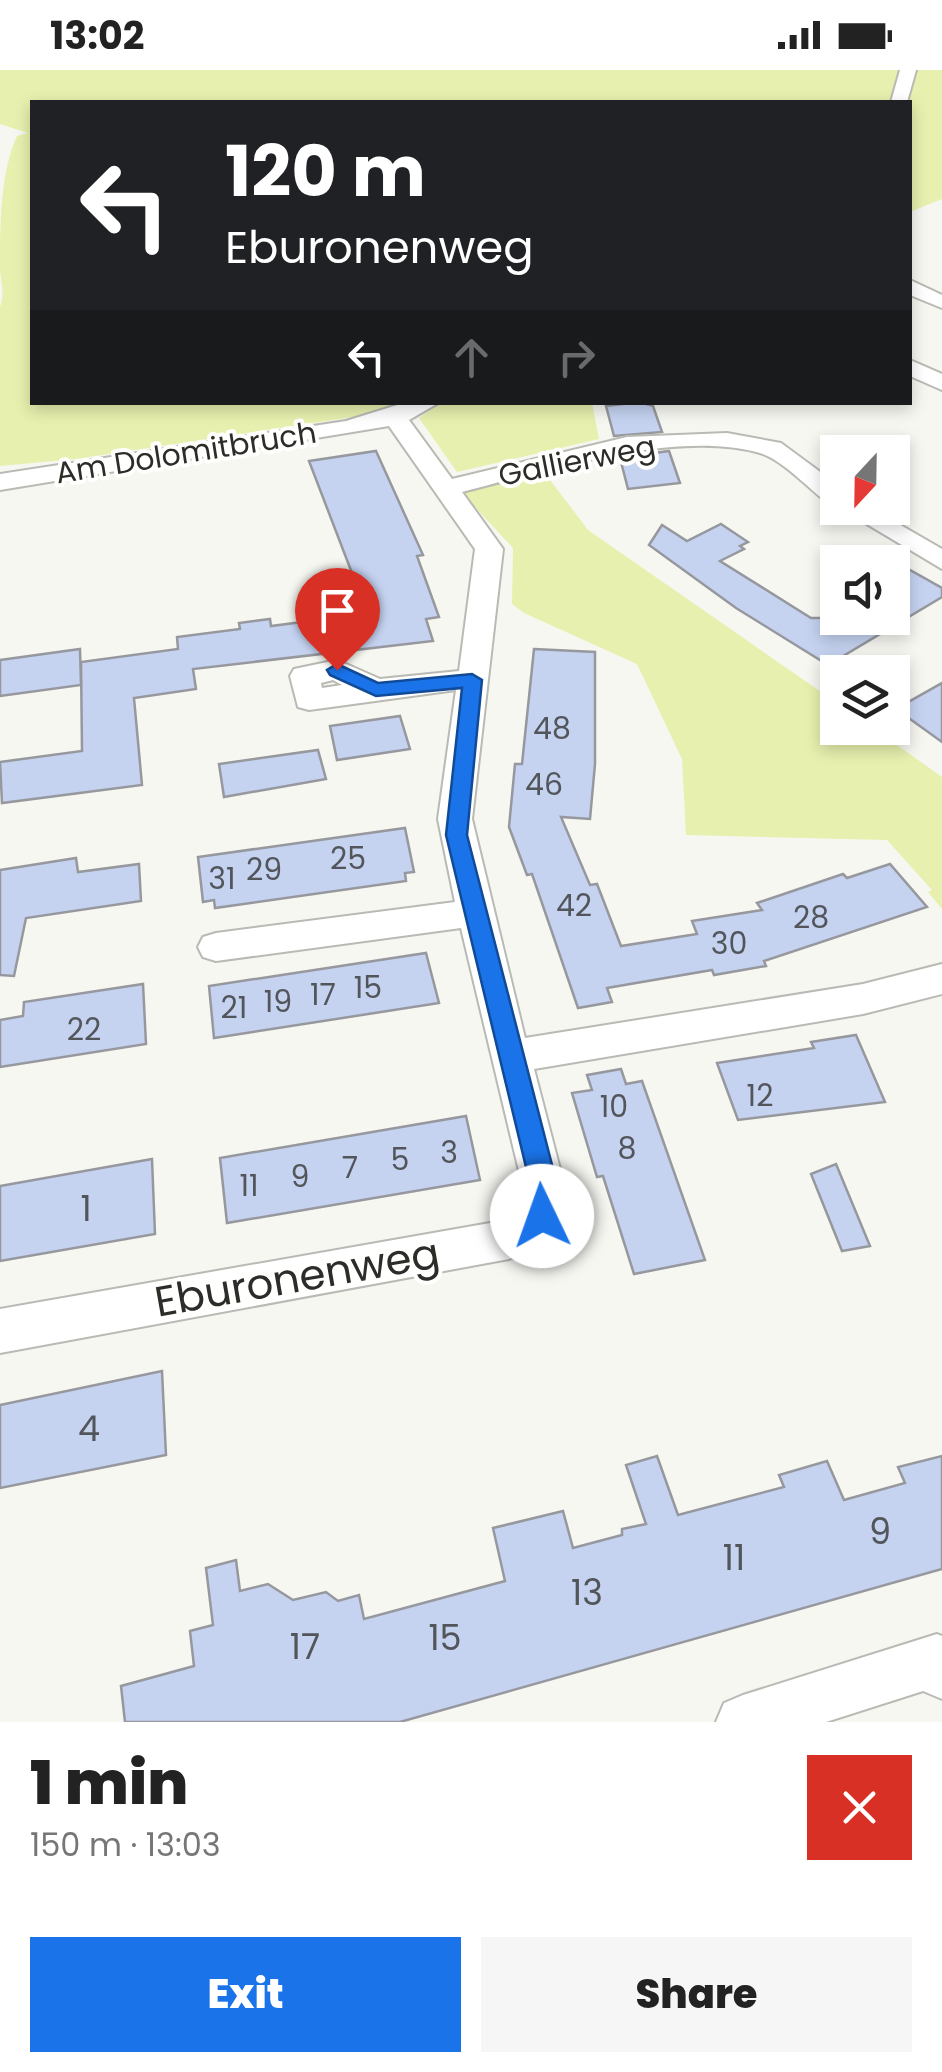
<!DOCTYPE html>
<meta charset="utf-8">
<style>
:root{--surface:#fff;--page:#f6f6f6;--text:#222;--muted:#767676;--accent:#1a73e8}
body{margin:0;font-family:Poppins,sans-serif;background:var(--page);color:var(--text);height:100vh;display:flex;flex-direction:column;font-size:38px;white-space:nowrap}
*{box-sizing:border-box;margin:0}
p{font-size:32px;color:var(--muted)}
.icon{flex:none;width:55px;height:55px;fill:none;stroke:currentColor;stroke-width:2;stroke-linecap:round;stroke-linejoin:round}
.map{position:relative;height:1652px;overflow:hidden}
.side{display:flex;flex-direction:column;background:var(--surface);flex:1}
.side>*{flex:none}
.top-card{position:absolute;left:30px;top:30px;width:882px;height:305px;border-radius:0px;box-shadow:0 5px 15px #0003;background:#202124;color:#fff;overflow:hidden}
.needle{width:65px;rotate:202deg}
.fabs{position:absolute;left:820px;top:365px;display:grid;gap:20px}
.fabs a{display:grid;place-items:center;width:90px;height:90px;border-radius:0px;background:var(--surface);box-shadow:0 5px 15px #0003;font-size:50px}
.pin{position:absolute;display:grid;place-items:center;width:85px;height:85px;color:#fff;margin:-102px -42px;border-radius:50% 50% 50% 0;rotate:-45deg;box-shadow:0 0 10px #0007}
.pin .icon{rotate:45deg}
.me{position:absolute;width:110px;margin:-55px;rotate:357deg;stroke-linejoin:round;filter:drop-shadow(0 0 8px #0008)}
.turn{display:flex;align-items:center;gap:35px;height:210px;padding:0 30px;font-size:45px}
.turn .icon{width:130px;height:130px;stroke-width:2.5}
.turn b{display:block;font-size:70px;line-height:85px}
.lanes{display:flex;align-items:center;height:95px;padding:0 30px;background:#0003;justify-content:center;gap:50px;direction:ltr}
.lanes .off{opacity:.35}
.round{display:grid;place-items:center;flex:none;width:105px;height:105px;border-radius:0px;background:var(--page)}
.head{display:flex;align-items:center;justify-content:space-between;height:170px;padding:0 30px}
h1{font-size:60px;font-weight:800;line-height:75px}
.cta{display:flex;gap:20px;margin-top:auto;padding:20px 30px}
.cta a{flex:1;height:115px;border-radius:0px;background:var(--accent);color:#fff;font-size:40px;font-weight:800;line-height:115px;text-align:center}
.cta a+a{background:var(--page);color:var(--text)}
.status{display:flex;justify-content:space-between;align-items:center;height:70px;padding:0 50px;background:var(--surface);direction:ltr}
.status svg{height:28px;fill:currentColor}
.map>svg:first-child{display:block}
.green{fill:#e7f0ae}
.building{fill:#c5d3f1;stroke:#96989e;stroke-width:2.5}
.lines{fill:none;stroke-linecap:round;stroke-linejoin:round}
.minor-casing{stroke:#b9bab4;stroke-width:4}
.minor{fill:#fff;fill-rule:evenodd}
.route{fill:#1a73e8;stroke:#114b97;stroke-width:2.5}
.labels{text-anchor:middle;stroke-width:8;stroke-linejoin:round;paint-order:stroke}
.far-street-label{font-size:30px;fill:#2c2c29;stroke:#fffffe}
.number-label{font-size:30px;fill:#52565b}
.near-number-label{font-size:35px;fill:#52565b}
.near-street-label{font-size:42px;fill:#2c2c29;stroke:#fffffe}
</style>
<div class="status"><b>13:02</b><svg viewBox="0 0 49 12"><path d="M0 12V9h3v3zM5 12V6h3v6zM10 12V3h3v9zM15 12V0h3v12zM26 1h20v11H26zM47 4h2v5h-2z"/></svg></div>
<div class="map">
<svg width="942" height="1652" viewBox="0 0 942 1652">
<rect width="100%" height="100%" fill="#f6f7f1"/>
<g class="green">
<path d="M0,0h942v129l-32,13v-110h-878v300l368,1 -27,11 -297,45 -76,7v-159c5,-16 1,-22 0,-38 0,-43 0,-96 17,-133l11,-3 -28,-9z"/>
<polygon points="442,332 592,333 599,369 457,402 419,348"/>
<polygon points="544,402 588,460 837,633 838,658 873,658 942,707 942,839 928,822 932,820 887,770 686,765 682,689 637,594 524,543 512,534 513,478 460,421"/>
</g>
<g class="building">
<polygon points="640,332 653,336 662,362 614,366 606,336"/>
<polygon points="376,381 423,485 417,486 439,547 426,549 433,571 193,599 196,619 134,628 142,715 2,733 0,692 82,681 81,592 178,579 177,567 240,559 239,553 270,549 271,556 333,548 332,541 365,537 309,391"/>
<polygon points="669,381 680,413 628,419 620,388"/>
<polygon points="721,454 748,472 740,476 744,479 720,491 811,548 892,548 892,490 942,518 942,527 828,595 736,538 649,475 662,455 687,471"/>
<polygon points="80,579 81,615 0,626 0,590"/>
<polygon points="534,579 595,582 595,694 590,749 561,747 590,815 597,814 621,876 697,864 692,851 762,840 757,833 843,804 847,808 890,794 927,837 764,891 766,896 714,905 712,900 607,918 612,932 578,938 532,804 527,805 509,757 515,694 522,694"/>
<polygon points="942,613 942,672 896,639"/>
<polygon points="400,646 410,679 337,690 330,656"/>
<polygon points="318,680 326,709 224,727 219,694"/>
<polygon points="405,758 414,802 405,803 406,811 215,838 214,830 203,832 198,787"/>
<polygon points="76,788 78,802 139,794 141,831 26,848 14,906 0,905 0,800"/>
<polygon points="426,883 439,933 214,968 209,916"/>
<polygon points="143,914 146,974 0,997 0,950 23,946 24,932"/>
<polygon points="856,965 885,1032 738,1050 717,993 814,978 811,972"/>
<polygon points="621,999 626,1014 642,1011 705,1190 634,1204 603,1106 597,1107 572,1023 592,1020 587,1005"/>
<polygon points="466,1046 480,1110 227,1153 220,1088"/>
<polygon points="152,1089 155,1164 0,1191 0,1116"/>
<polygon points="836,1094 870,1176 842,1181 811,1104"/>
<polygon points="162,1301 166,1385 0,1418 0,1335"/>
<polygon points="657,1386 678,1445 784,1417 779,1405 827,1391 844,1430 905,1413 898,1397 942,1386 942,1499 400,1652 125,1652 121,1616 194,1596 190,1561 213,1555 206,1498 236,1490 240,1521 268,1514 293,1530 326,1522 338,1531 359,1525 364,1549 505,1511 493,1458 563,1441 573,1478 622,1465 622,1459 646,1454 626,1395"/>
</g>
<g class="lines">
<g class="minor-casing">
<g id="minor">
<polygon points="900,0 916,0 907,32 891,32"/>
<polygon points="910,210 942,225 942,238 910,225"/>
<polygon points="910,290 942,304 942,320 910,306"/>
<path d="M407,332h33l-31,18 43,59 175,-42 100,-4 54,10 57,42v21l-9,-2c-20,-15 -46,-44 -69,-51 -84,-24 -215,18 -298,39l41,57 -31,270 53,219 338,-54 79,-20v30l-79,20 -329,55 32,123c-5,39 -22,53 -57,67l-509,94v-44l507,-89 14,-12 3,-16 -63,-264 -245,33 -13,-4 -5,-10 5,-10 13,-4 239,-31 -17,-83 18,-129 -147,20 -11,-3 -8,-31 4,-7 43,-9 43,19 79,-8 16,-122 -86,-123 -389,64v-16l346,-53zM333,610l9,5 -20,3 -1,-5z"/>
<polygon points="840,438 871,438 942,479 942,499"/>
<polygon points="937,1564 942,1566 942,1629 923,1621 826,1652 716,1652 724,1633 743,1625"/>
</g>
</g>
<use href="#minor" class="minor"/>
</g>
<polygon class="route" points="337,594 378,613 472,604 482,610 467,765 559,1122 552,1155 542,1159 533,1155 529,1146 532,1122 446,765 462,618 376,626 330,605 327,600"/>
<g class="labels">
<g class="far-street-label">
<text transform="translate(186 383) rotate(-9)" y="10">Am Dolomitbruch</text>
<text transform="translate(577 391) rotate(-11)" y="10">Gallierweg</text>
</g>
<g class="number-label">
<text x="552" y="669">48</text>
<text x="544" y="725">46</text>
<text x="348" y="799">25</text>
<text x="264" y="810">29</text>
<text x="222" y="819">31</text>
<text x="574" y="846">42</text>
<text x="811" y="858">28</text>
<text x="729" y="884">30</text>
<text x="368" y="928">15</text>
<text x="323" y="935">17</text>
<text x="278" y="942">19</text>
<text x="234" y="948">21</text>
<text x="84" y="970">22</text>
<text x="760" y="1036">12</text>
<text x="614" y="1047">10</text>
<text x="627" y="1089">8</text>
<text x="449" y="1093">3</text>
<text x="400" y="1100">5</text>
<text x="350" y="1108">7</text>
<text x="300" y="1117">9</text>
<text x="249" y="1126">11</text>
</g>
<g class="near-number-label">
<text x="86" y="1151">1</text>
<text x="89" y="1371">4</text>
<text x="880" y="1474">9</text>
<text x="734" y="1500">11</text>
<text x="587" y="1535">13</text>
<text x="445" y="1580">15</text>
<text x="305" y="1589">17</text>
</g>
<g class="near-street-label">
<text transform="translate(297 1207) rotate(-10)" y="15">Eburonenweg</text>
</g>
</g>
</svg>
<div class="fabs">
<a><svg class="needle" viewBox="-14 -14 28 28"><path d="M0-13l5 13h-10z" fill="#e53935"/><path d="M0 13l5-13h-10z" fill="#767676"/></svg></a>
<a><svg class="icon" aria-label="sound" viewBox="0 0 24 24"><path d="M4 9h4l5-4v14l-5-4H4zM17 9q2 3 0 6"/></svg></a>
<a><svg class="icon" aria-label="layers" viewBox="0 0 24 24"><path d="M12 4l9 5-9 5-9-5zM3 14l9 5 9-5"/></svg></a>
</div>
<div class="pin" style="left:337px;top:600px;background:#d93025"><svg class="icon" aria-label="arrive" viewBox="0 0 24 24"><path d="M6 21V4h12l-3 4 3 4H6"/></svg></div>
<svg class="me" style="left:542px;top:1146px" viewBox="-20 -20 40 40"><circle r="19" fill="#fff"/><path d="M0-13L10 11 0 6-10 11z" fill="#1a73e8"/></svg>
<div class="top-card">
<div class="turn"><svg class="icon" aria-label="left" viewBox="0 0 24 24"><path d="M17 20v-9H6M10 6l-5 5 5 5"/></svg><div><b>120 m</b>Eburonenweg</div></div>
<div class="lanes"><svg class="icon" aria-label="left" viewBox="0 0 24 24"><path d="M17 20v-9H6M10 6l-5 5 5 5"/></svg><svg class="icon off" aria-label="ahead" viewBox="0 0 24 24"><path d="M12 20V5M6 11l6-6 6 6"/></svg><svg class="icon off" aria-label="right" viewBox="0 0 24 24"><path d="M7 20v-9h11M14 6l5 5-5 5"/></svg></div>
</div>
</div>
<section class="side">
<div class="head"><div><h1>1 min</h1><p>150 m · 13:03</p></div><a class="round" style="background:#d93025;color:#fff"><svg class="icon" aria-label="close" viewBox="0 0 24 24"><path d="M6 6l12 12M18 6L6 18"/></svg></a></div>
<div class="cta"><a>Exit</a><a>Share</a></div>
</section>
